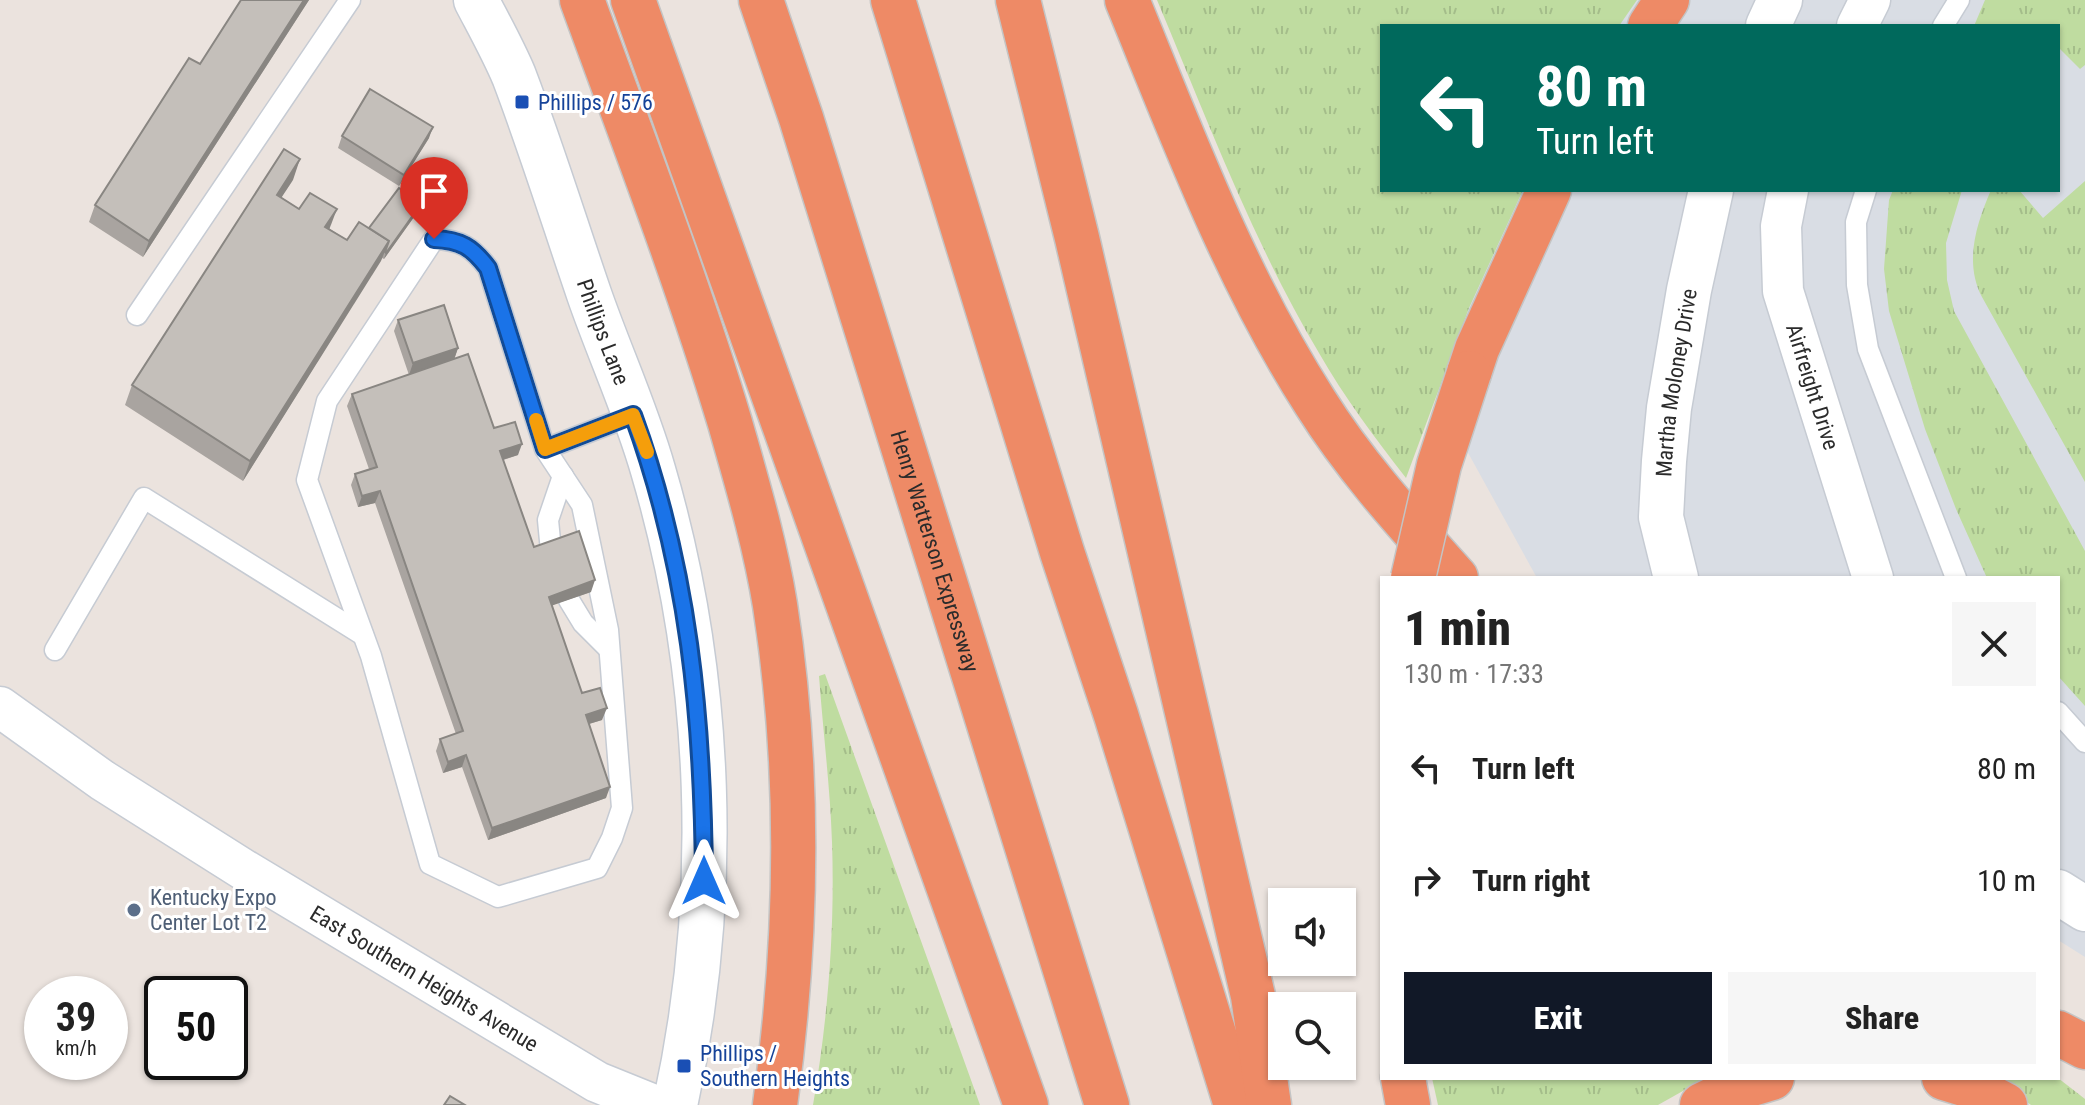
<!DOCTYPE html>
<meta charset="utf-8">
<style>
:root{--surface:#fff;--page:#f6f6f6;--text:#222;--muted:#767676;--accent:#111827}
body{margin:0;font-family:"Roboto Condensed",sans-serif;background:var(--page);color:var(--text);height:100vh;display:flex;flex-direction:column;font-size:30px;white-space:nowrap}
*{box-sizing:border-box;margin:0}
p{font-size:26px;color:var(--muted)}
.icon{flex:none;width:44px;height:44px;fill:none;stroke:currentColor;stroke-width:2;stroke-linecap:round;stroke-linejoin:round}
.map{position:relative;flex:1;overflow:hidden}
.details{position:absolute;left:1380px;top:576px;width:680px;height:504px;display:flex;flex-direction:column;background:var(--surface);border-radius:0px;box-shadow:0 2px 6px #0004}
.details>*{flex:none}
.guide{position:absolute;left:1380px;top:24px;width:680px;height:168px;border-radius:0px;box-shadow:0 2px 6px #0004;background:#00695c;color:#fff;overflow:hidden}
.tools{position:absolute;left:1268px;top:888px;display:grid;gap:16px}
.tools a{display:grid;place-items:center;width:88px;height:88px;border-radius:0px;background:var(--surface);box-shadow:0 2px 6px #0004;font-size:40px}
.speed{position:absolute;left:24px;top:976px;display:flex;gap:16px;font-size:40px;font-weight:700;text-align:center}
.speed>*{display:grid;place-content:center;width:104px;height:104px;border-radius:50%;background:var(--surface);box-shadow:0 2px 6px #0004;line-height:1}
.speed small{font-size:20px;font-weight:400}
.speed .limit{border:4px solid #111;border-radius:12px;background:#fff;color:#111}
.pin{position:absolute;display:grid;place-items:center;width:68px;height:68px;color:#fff;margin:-82px -34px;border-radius:50% 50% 50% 0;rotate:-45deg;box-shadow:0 0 8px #0007}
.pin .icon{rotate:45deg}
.me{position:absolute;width:88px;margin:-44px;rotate:0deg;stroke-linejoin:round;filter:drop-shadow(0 0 6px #0008)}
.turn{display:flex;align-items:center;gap:28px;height:168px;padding:0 24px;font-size:36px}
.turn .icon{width:104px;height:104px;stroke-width:2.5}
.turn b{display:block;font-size:56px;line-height:68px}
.round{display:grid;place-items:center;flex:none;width:84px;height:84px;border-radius:0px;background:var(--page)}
.summary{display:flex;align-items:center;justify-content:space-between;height:136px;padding:0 24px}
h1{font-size:48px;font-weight:800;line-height:60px}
.action{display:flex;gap:16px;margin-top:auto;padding:16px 24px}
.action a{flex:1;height:92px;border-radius:0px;background:var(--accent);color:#fff;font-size:32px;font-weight:800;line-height:92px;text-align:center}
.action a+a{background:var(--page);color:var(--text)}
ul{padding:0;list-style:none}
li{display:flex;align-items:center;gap:24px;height:112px;padding:0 24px}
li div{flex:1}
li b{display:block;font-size:30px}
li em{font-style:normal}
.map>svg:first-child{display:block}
.airport{fill:#d9dde4;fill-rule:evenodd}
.grass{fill:url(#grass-tufts)}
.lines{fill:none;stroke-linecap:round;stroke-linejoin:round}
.lane-casing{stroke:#c6cbd3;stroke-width:23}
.street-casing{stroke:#c6cbd3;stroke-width:43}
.secondary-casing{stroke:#c6cbd3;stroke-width:47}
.highway-casing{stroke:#c4c4c4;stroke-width:47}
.lane{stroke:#fff;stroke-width:20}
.street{stroke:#fff;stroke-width:40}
.secondary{stroke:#fff;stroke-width:44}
.highway{stroke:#ee8a66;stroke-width:44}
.highway-bridge-casing{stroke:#c4c4c4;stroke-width:47;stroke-linecap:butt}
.highway-bridge{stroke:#ee8a66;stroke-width:44}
.wall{fill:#a9a4a0}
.shaded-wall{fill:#898682}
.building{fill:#c4bfba;stroke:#898682;stroke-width:2}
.route-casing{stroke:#114b97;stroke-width:20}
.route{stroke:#1a73e8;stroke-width:14}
.slow{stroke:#f59e0b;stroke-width:14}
.transit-dot{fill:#1a4fb4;stroke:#fff;stroke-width:3}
.service-dot{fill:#5c6f8a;stroke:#fff;stroke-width:3}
.labels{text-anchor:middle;stroke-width:6;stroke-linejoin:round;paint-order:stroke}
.transit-label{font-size:22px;fill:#164399;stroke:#fff;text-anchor:start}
.street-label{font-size:22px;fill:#2b2b2b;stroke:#fff}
.service-label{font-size:22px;fill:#4e5e75;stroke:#fff;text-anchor:start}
</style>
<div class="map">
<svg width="2085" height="1105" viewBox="0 0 2085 1105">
<defs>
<pattern id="grass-tufts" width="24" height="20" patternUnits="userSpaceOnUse" patternTransform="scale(2)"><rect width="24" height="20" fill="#bfdca0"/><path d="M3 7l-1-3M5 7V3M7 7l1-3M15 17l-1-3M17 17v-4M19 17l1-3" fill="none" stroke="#a4bd8a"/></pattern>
</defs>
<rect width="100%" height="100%" fill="#ebe3de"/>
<path class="airport" d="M1234,0h851v957l-27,-17v-362h-521l-185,-336zM1382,26h676v164h-676z"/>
<g class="grass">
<path d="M1157,0h480l-18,26h-237v164h141l-54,118 -63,170c-31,-40 -62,-81 -87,-125 -66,-111 -112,-234 -162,-353z"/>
<polygon points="1985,0 2085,0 2085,65 2080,69 2058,47 2058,26 1974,26"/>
<path d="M2085,181v301l-103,-185c-18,-35 -6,-72 9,-107h28l24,28z"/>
<polygon points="1893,190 1962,190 1946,243 1947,280 1954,311 2085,551 2085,706 2058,676 2058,578 1987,578 1956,509 1925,429 1889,311 1884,269 1889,200"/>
<path d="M825,674l155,431h-167c15,-86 22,-177 19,-263 -2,-56 -9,-111 -13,-166z"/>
<polygon points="1432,1078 1706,1078 1658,1105 1438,1105"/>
<polygon points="1994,1078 2058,1078 2085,1099 2085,1105 2031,1105"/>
</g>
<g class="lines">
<g class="lane-casing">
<g id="lane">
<polyline points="1943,26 1959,0"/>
<polyline points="1866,190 1856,222 1857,285 1868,349 1956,578"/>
<polyline points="137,315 350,0"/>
<path d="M545,449l37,56 26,125 14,178 -10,30 -15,30 -99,29 -68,-33 -59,-208 -64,-176 20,-79 107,-162c27,1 38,8 54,29l57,181 88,-34"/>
<polyline points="551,551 548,520 563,476"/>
<polyline points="569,600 583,623 609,649"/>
<polyline points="55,650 144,498 363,635"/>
<polyline points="2058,712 2085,742"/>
</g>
</g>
<g class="street-casing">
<g id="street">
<polyline points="1857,26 1870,0"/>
<path id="s1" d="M1788,190l-7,36 2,65 90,287"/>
<path id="s2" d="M0,707l102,73 144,91 351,211 57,23"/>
</g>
</g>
<g class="secondary-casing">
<g id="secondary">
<path id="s3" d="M476,0c13,25 27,50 38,76 27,71 50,145 75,218 20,58 47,116 64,176 60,204 68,427 22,635"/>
<polyline points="1768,26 1780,0"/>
<path id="s4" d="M1676,578l-15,-61 3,-56 5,-53 20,-118 22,-100"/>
<polyline points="2058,892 2085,909"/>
</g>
</g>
<g class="highway-casing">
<g id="highway">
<path d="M582,0c51,140 105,280 148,423 17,60 35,120 45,182 26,167 23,333 0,500"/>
<polyline points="633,0 1026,1105"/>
<path id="s5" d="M761,0l40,118 306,987"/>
<polyline points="893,0 1062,552 1116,715 1236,1105"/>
<polyline points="1018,0 1077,238 1253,996 1269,1105"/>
<path d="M1127,0c56,137 108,277 188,402 40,64 91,120 141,176"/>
<polyline points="1650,26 1667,0"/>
<polyline points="1469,373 1477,349 1549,190"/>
<polyline points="2058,1033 2085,1047"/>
<polyline points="1403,1078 1408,1105"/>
<polyline points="1944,1078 1967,1085 2005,1105"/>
<polyline points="1702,1105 1735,1089 1772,1078"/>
</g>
</g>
<use href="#lane" class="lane"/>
<use href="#street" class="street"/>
<use href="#secondary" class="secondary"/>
<use href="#highway" class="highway"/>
<g class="highway-bridge-casing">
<polyline id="highway-bridge" points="1413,578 1439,465 1469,373"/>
</g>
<use href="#highway-bridge" class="highway-bridge"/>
</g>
<g class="wall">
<polygon points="241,0 309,0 143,257 89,222 95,205 200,64"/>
<polygon points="342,136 429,138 399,186 338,148"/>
<polygon points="293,180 281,197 347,240 369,228 419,210 384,259 382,258 243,481 125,405 132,385"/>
<polygon points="398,320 458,348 454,359 494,428 518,455 503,460 534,547 591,592 552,605 582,693 602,720 589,724 606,798 488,840 462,767 443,773 436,751 440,739 456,734 375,503 358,507 351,485 355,474 369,469 347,406 352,394 409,375 394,331"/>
</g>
<g class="shaded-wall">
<polygon points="304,0 309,0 143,257 149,241"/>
<polygon points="433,127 429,138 399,186 404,175"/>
<polygon points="300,159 293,180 270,215 277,195"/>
<polygon points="421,204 419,210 384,259 386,253"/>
<polygon points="337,209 329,230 325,227"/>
<polygon points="389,241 381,261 243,481 250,461"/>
<polygon points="458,348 454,360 409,375 413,363"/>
<polygon points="522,444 518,455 496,462 500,451"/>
<polygon points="380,491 375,503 358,507 362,496"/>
<polygon points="595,580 591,592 545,608 549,597"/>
<polygon points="607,708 602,720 582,726 586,715"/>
<polygon points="466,755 462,767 443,773 448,762"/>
<polygon points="610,787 606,798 488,840 492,828"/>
</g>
<g class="building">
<polygon points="241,0 304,0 149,241 95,205 189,58 200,64"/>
<polygon points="370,89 433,127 404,175 342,136"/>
<polygon points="284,149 300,159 277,195 299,209 310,193 337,209 325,227 347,240 359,222 389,241 250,461 132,385"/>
<polygon points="399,188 421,204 386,253 385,252 389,241 369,228"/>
<polygon points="444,305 458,348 413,363 398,320"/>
<polygon points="468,354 494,428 515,422 522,444 500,451 534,547 579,531 595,580 549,597 582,693 600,688 607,708 586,715 610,787 492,828 466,755 448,762 440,739 463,731 380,491 362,496 355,474 377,467 352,394"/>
<polygon points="450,1096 465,1105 444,1105"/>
</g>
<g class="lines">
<g class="route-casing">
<path id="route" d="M434,239c27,1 38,8 54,29l57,181 88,-34c56,154 70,303 71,466"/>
</g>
<use href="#route" class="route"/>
<polyline class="slow" points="536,420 545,449 633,415 647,452"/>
</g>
<g class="transit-dot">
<rect x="514" y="94" width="16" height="16" rx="4"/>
<rect x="676" y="1058" width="16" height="16" rx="4"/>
</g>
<circle class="service-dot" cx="134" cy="910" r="8"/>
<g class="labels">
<g class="transit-label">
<text x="538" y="110">Phillips / 576</text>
<text x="700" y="1061">Phillips /<tspan x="700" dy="25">Southern Heights</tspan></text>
</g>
<g class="street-label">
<text dy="8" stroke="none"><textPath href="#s3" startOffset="356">Phillips Lane</textPath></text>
<text dy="8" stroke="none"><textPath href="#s4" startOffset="198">Martha Moloney Drive</textPath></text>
<text dy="8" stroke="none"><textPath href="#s1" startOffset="202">Airfreight Drive</textPath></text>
<text dy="8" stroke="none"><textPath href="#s5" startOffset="578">Henry Watterson Expressway</textPath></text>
<text dy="8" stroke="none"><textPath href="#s2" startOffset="504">East Southern Heights Avenue</textPath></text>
</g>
<g class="service-label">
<text x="150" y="905">Kentucky Expo<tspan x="150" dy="25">Center Lot T2</tspan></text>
</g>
</g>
</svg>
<div class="tools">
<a><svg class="icon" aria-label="sound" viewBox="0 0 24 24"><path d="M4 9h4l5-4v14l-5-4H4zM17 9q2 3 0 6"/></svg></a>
<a><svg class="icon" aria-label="search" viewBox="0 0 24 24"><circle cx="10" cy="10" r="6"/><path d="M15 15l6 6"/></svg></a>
</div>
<div class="speed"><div>39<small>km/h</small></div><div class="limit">50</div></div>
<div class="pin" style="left:434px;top:239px;background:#d93025"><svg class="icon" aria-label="arrive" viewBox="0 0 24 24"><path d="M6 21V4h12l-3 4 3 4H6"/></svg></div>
<svg class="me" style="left:704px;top:881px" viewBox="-20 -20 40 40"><path d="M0-17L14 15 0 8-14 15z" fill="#1a73e8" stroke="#fff" stroke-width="4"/></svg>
<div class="guide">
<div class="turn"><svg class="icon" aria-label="left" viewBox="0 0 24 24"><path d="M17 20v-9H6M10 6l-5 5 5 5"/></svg><div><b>80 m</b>Turn left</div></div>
</div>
<section class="details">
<div class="summary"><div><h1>1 min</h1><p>130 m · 17:33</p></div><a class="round"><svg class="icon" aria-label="close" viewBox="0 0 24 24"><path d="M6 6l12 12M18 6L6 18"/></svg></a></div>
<ul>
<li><svg class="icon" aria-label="left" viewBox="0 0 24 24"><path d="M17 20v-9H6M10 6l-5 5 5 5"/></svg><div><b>Turn left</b></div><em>80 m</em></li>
<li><svg class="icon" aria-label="right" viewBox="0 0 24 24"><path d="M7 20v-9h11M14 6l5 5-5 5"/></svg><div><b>Turn right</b></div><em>10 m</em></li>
</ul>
<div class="action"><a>Exit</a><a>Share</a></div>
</section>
</div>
